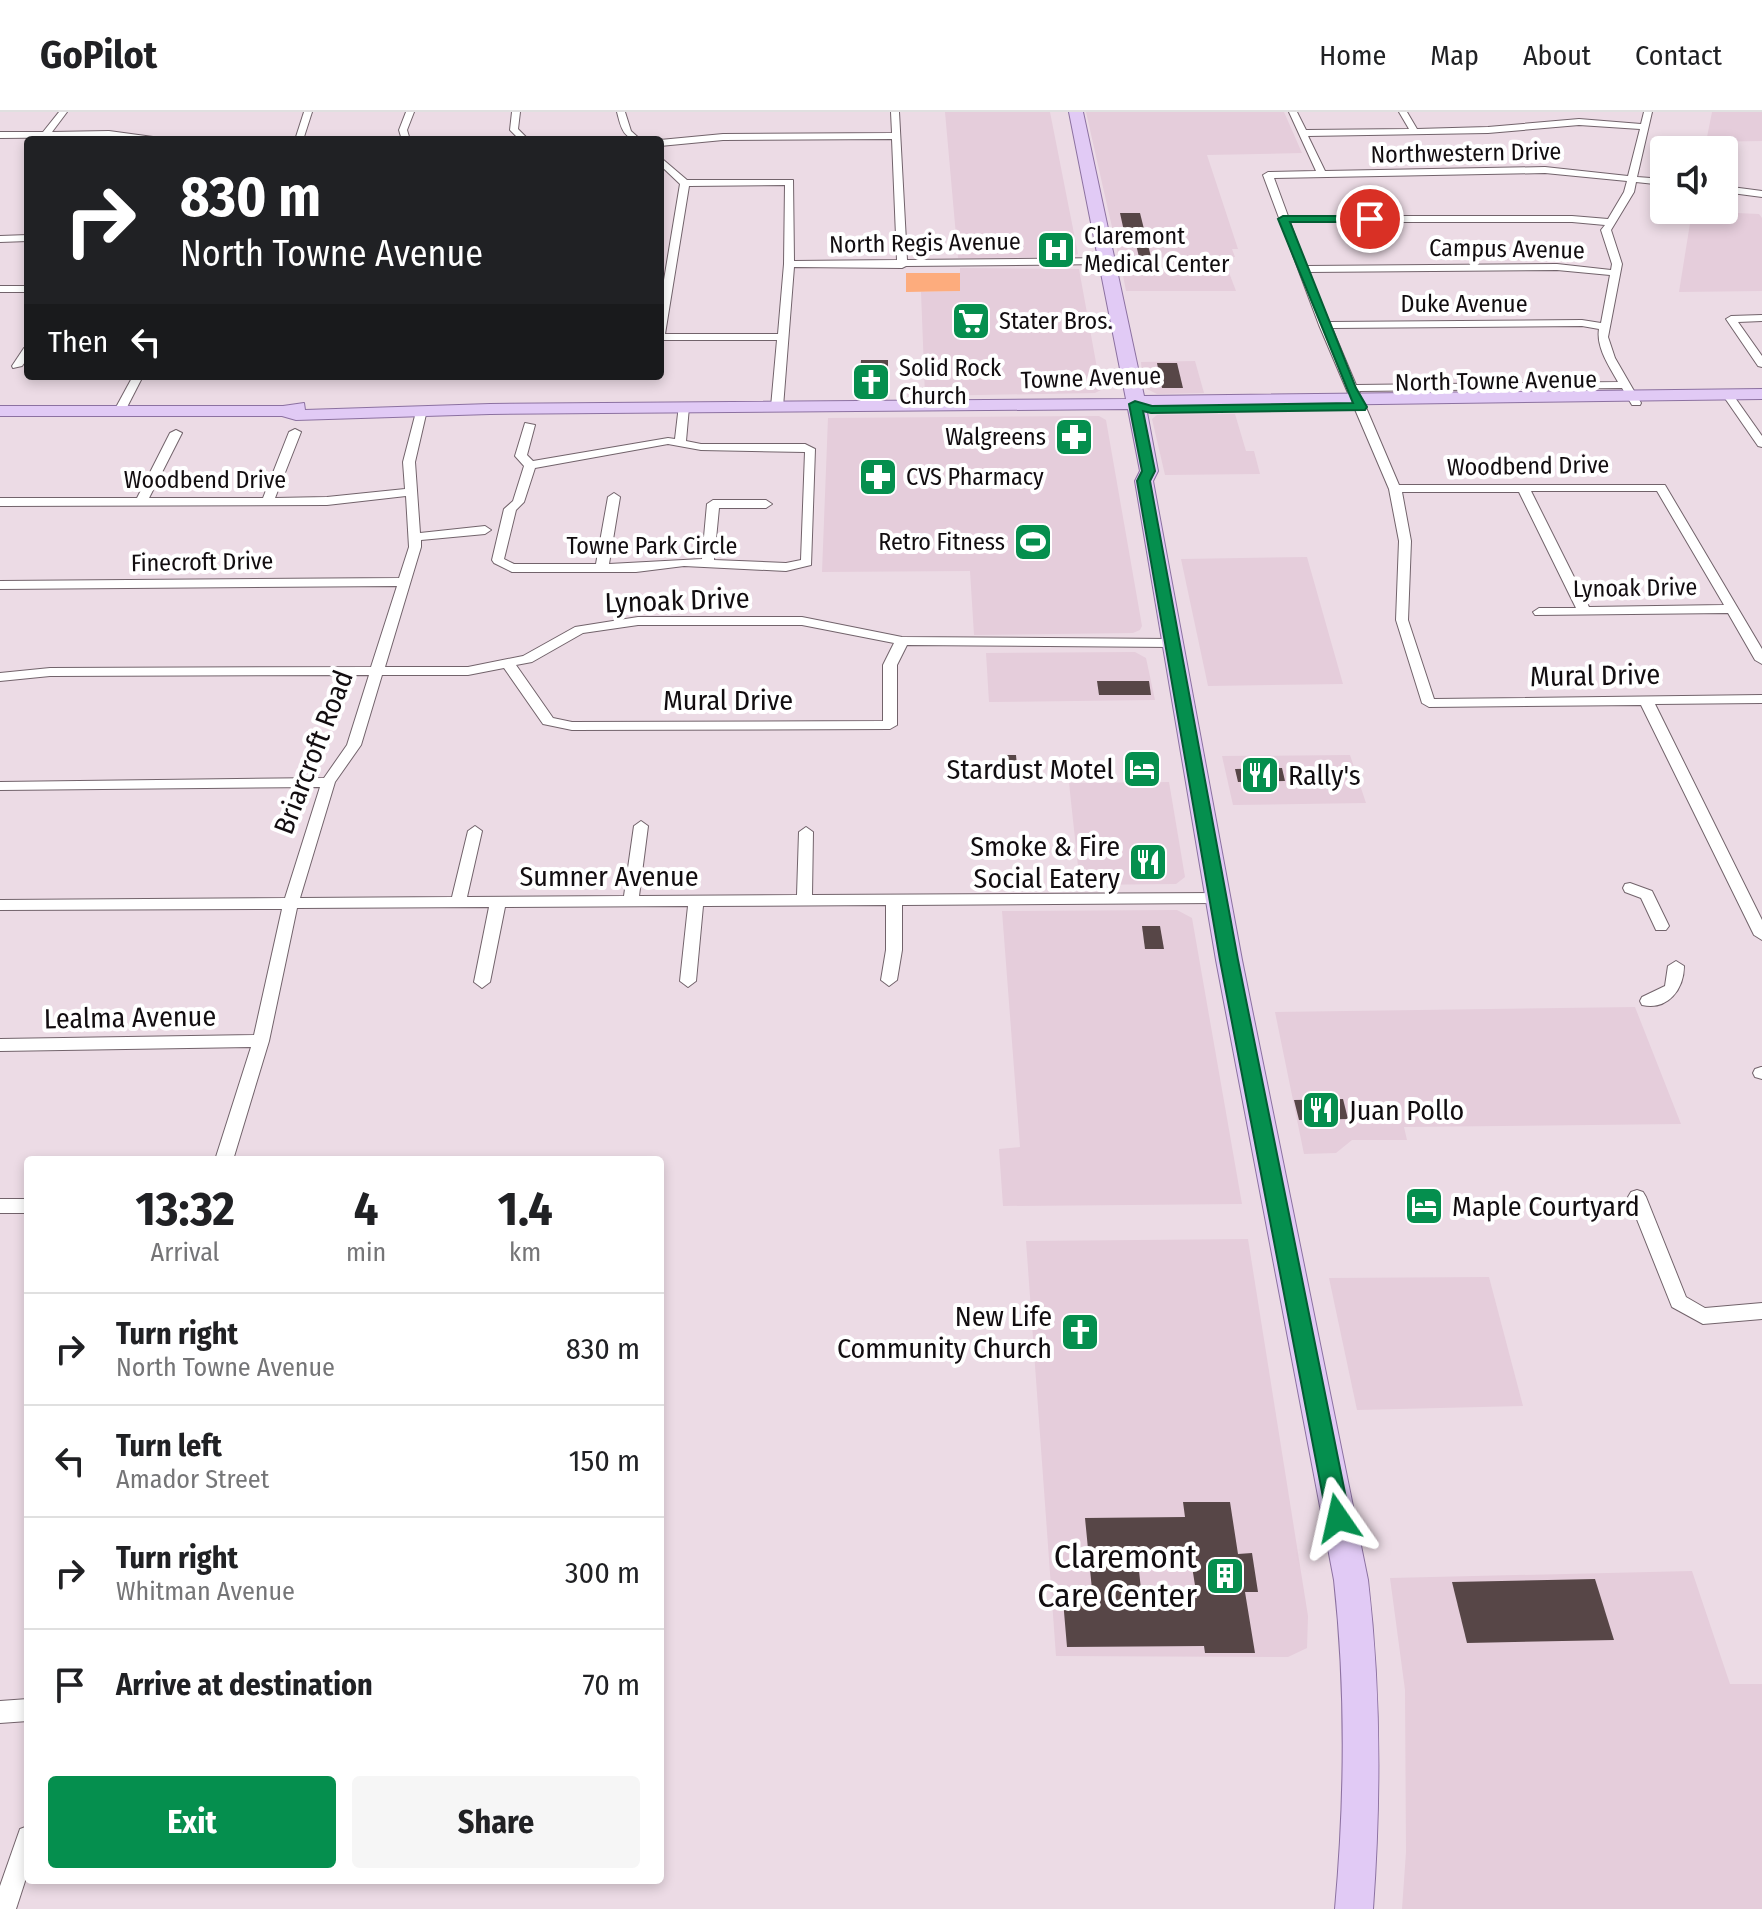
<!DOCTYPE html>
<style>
:root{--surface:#fff;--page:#f6f6f6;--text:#202124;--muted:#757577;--line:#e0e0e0;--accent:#058f4e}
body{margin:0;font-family:"Fira Sans Condensed",sans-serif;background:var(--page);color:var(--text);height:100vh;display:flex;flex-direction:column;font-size:30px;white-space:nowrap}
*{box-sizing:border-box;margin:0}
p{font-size:26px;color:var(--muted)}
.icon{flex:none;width:44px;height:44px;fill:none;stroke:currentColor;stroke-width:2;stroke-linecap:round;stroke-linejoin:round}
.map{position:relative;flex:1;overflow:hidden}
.drawer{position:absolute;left:24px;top:1044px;width:640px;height:728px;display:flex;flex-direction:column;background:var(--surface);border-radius:8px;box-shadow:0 4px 12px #0003}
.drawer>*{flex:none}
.guide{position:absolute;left:24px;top:24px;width:640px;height:244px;border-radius:8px;box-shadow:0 4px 12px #0003;background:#202124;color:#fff;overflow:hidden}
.fabs{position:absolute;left:1650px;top:24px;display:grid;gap:16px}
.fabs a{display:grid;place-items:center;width:88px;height:88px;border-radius:8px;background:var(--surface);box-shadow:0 4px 12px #0003;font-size:40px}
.pin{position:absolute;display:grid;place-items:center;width:68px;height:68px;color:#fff;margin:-34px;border:4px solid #fff;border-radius:50%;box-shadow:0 2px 8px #0007}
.me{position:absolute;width:88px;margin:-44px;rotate:349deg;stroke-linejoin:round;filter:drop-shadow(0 0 6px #0008)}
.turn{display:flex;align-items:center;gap:28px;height:168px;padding:0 24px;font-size:36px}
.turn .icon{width:104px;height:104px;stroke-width:2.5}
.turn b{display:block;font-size:56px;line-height:68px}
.then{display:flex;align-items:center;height:76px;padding:0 24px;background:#0003;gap:16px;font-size:30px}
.eta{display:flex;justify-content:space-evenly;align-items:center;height:136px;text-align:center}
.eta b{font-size:48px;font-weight:700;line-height:56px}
.primary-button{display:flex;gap:16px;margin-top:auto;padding:16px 24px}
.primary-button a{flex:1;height:92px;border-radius:8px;background:var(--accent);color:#fff;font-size:32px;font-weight:700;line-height:92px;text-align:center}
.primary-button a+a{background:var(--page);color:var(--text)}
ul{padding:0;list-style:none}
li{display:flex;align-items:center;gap:24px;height:112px;padding:0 24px;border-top:2px solid var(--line)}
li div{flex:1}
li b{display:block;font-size:30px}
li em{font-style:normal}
header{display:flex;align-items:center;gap:48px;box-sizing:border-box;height:112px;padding:0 40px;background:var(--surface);border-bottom:2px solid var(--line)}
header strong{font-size:38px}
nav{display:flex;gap:44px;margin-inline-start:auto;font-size:28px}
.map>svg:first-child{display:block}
.built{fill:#e5cddb}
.green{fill:#fdac7d}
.building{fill:#574647;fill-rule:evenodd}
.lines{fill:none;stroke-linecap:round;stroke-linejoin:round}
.street-casing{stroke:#72636b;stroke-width:2}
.primary-casing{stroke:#8c71a1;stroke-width:2}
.street{fill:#fff;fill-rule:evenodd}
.primary{fill:#e1caf5;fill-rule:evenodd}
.route{fill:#058f4e;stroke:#035d33;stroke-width:2}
.labels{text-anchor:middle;stroke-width:8;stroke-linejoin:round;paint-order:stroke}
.far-street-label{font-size:24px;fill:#120d10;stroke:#fff}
.far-poi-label{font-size:24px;fill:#120d10;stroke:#fff;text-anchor:start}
.street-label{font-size:28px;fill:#120d10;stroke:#fff}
.poi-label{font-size:28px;fill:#120d10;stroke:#fff;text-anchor:end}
.near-poi-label{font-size:34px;fill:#120d10;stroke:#fff;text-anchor:end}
</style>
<header>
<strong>GoPilot</strong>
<nav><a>Home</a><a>Map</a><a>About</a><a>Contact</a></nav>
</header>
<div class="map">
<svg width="1762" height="1797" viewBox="0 0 1762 1797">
<rect width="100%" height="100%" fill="#ecdbe5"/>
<g class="built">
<polygon points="945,0 1050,0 1078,142 1070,145 958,146"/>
<polygon points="1086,0 1284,0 1302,41 1207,43 1238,137 1232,137 1235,145 1119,146"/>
<polygon points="1712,0 1762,0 1762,29 1706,30"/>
<polygon points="1692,99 1759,102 1762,106 1762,179 1679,180"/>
<polygon points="960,156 1079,157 1101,278 1095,281 925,284 921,180 960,179"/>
<polygon points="1122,158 1228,158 1236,179 1126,179"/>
<polygon points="1195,249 1204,281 1157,282 1143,275 1141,250"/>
<polygon points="1235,302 1246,339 1254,339 1260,362 1165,363 1152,307 1157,303"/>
<polygon points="1099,304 1106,308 1142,514 1140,518 1133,521 974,523 970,459 822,460 828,306"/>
<polygon points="1307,445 1343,572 1208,574 1181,447"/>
<polygon points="1135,540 1146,546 1155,588 989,590 986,541"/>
<polygon points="1350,643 1366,691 1233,693 1222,644"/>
<polygon points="1169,670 1185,765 1176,772 1080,773 1069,671"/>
<polygon points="1177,798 1192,806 1242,1092 1003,1094 999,1037 1020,1035 1002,799"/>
<polygon points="1635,895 1681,1012 1404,1015 1407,1028 1352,1028 1336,1041 1304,1042 1275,900"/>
<polygon points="1248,1127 1308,1504 1307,1536 1288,1545 1056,1544 1026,1129"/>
<polygon points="1489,1165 1523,1294 1357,1298 1329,1166"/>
<polygon points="1692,1459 1730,1572 1762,1572 1762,1797 1402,1797 1406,1740 1405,1578 1390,1466"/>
</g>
<polygon class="green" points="906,161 960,161 960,179 906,180"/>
<g class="building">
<polygon points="1120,101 1140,101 1151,145 1139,145 1135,128 1125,124"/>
<polygon points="861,248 888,248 888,261 883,261 883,279 859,280"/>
<polygon points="1157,251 1177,251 1183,276 1162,276"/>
<polygon points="1097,569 1149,569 1151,583 1099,583"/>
<polygon points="1000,643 1016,643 1018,665 1002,665"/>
<polygon points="1147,655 1157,655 1160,668 1129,668 1127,656"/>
<polygon points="1282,656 1285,669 1238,670 1235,657"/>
<polygon points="1142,814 1160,814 1164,837 1145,837"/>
<polygon points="1343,987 1348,1007 1299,1008 1294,988"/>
<path d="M1183,1390h47l8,52 14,-1 6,39h-13l10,61h-50l-1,-7 -137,1 -4,-47h30l-8,-82 100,-1zM1191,1448l6,38 -55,1 -4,-38z"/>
<polygon points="1595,1467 1614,1528 1467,1531 1452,1470"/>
</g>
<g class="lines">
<g class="street-casing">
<g id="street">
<polygon points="59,0 67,0 52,20 109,19 153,25 187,25 191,28 134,28 109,25 0,26 0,20 43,20"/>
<polygon points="304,0 312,0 303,28 295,28"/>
<polygon points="406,0 414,0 407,18 410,28 402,28 399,18"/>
<polygon points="512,0 520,0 518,17 529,28 520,28 510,18"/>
<path d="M617,0h8l6,19 10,9c-18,0 -20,-13 -24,-28z"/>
<path d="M891,0h8l8,148 202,-2 5,3 -5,3 -203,2 -4,2 -108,-1 -11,140 -6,3 -6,-3 6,-67h-117v-36l20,-120 -20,-19v-8l27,23h106l1,81 103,-1 -5,-121 -169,1 -63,6v-6l63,-6 169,-1zM785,73l-1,79 -6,70h-113l24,-148z"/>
<path d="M1289,0h8l9,18 103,-1 -10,-17h8l10,17 71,-2 91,-8 62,5 3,-12h8l-15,65 27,2v6l-28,-3 -2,10 -23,38 11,34 -14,73 7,21 26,45 -1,2h-8l-10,-17 -263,3 40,94h266l97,164v15l-7,-4 -27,-47 -193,2 -2,-3 6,-4h37l-57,-116h-117l9,49 -3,79 26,79 328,-4v8l-107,1 107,216v20l-8,-5 -113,-230 -212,2 -7,-4 -26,-83 3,-79 -10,-52 -70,-164 -56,-150 5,-3 48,-1zM1579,13l61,4 -12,47 -83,-9 -220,4 -17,-35 180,-3zM1545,61l82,8 -3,11 -16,27 -36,-3h-284l-14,-38zM1290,110h282l33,3 -4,5 11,34 -1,6 -54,-6 -251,2zM1557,158l53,5 -9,48 -19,-3 -253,2 -21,-50zM1582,214l17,3c-3,18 10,37 19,53l-262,3 -24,-57zM1531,379h126l67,114 -135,2z"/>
<polygon points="1724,74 1762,79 1762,85 1724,80"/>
<polygon points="28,123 28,129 0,130 0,124"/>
<rect x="0" y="174" width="28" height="6"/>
<polygon points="1762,203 1762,209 1738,210 1762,244 1762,255 1758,254 1726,207 1731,204"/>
<polygon points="28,235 28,246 22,254 13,256 12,254 24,236"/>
<polygon points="133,264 143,264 124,301 116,301 114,299"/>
<polygon points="1723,280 1731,280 1762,324 1762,335 1758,334 1722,282"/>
<path d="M679,293l10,2 -3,34 15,3h104l10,5 -4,116 -25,6 -102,-5 -48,6h-124l-18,-9 -2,-3 12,-51 9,-8 11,-35 -9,-10 10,-33 10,2 -8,30 6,6 135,-23 7,1zM668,332l33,6 104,2 -4,108 -15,3 -72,-3 5,-52h47l6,-4 -6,-4h-53l-6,4 -5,55 -93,5 11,-67 -6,-4 -6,4 -12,67h-82l-10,-5 12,-49 8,-8 11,-34z"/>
<path d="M417,296l10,2 -12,52 5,71 65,-7 6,4 -6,4 -64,6v7l-36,120h83l55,-11 52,-29 63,-10h164l100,20 270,2 6,4 -6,4 -265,-2 -10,20v60l-7,4 -318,1 -29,-6 -39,-56 -36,7h-86l-21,70 -26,37 -35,116 152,-1 16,-66 7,-5 7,5 -15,66 157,-1 10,-70 7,-5 7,5 -9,70 158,-1 2,-63 7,-5 7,5 -1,63 406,-2 8,5 -8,5 -316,2v45l-5,30 -8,6 -8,-6 5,-30v-45l-183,1 -7,75 -8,6 -8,-6 8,-75 -183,1 -15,75 -8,6 -8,-6 15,-75 -192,1 -28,133 -36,119h-18l36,-113 -251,4v-12l254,-4 28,-126 -282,1v-10l285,-2 35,-111 -320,3v-8l324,-4 23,-33 22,-70 -319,1 -50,5v-8l50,-5 321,-1 26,-81 -397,3v-8l399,-3 10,-31 -3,-51 -79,9 -327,1v-8h137l33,-65 6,-3 6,3 -33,65h114l26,-66 6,-3 6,3 -26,66 52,-1 78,-8 -2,-27zM638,513h164l92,18 -11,22v56l-311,1 -19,-4 -37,-53 16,-3 51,-29z"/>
<polygon points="1630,771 1652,779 1669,814 1666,818 1656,818 1641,786 1625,780 1623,776 1625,772"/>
<path d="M1676,849l8,5c0,23 -16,45 -42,39l-2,-4 2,-4 23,-11 3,-20z"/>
<polygon points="1761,955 1762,955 1762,967 1755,965 1753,961 1755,957"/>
<polygon points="1637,1078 1643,1080 1646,1085 1686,1185 1705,1196 1762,1191 1762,1207 1703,1212 1672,1195 1628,1085 1631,1080"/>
<rect x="0" y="1087" width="28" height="14"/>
<polygon points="28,1587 28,1609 0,1611 0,1589"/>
<polygon points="28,1714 28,1760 16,1797 0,1797 0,1774 20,1717"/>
</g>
</g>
<g class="primary-casing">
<path id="primary" d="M1069,0h14l61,284 618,-7v10l-616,8 12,64 -5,10 89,479 126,620c13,110 13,219 5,329h-38c10,-110 11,-219 -1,-329l-118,-620 -81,-479 5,-10 -12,-62 -638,5 -194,6 -14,-4h-282v-10h283l21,-3 1,7 185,-6 636,-5z"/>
</g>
<use href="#street" class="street"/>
<use href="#primary" class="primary"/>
</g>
<polygon class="route" points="1283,104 1370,104 1376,107 1370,110 1290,110 1356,276 1367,295 1365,298 1151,301 1143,299 1155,359 1150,369 1238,848 1350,1406 1347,1414 1338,1417 1330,1414 1327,1406 1220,848 1137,369 1142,359 1129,292 1135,289 1152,294 1353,291 1278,107"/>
<defs>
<g id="hospital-square" transform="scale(2)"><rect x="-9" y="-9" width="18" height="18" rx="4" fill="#058f4e" stroke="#fff"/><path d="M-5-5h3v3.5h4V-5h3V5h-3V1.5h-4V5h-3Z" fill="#fff"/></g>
<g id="supermarket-square" transform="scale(2)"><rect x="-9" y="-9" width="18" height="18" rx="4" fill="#058f4e" stroke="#fff"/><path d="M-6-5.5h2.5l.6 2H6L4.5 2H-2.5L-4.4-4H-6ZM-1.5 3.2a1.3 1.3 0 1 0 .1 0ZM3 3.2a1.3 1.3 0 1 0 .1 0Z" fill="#fff"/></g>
<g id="church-square" transform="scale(2)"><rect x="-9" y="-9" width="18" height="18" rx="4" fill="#058f4e" stroke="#fff"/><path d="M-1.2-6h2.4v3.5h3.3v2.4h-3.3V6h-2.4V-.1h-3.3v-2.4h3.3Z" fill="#fff"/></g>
<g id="pharmacy-square" transform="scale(2)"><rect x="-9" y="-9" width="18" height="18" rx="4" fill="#058f4e" stroke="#fff"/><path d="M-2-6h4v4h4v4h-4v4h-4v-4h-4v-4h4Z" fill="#fff"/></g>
<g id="stadium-square" transform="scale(2)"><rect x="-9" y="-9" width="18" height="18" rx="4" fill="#058f4e" stroke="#fff"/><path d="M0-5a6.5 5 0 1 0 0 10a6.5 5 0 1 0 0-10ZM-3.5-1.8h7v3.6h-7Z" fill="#fff"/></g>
<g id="hotel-square" transform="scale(2)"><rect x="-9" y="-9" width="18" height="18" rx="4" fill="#058f4e" stroke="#fff"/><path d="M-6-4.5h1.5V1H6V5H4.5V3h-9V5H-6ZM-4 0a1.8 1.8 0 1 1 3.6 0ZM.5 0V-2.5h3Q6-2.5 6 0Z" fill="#fff"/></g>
<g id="restaurant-square" transform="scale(2)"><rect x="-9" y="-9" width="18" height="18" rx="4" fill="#058f4e" stroke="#fff"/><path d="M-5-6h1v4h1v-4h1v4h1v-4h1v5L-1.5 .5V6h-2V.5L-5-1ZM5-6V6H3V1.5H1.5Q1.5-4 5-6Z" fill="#fff"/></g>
<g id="building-square" transform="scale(2)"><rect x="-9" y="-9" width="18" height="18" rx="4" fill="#058f4e" stroke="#fff"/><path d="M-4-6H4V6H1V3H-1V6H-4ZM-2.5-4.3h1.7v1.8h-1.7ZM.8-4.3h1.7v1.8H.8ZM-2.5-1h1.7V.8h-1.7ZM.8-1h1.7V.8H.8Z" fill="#fff"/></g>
</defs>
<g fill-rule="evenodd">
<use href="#hospital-square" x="1056" y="138"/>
<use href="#supermarket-square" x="971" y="209"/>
<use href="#church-square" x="871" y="270"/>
<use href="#pharmacy-square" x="1074" y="325"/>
<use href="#pharmacy-square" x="878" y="365"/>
<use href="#stadium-square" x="1033" y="430"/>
<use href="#hotel-square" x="1142" y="657"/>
<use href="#restaurant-square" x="1260" y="663"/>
<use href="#restaurant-square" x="1148" y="750"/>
<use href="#restaurant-square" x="1321" y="998"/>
<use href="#hotel-square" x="1424" y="1094"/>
<use href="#church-square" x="1080" y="1220"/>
<use href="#building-square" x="1225" y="1464"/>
</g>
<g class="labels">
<g class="far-street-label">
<text transform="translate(1466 41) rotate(-1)" y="8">Northwestern Drive</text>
<text transform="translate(925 131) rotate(-1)" y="8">North Regis Avenue</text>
<text transform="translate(1507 137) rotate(1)" y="8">Campus Avenue</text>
<text x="1464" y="200">Duke Avenue</text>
<text transform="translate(1091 266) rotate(-2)" y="8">Towne Avenue</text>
<text transform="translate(1496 269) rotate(-1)" y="8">North Towne Avenue</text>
<text transform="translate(1528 354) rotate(-1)" y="8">Woodbend Drive</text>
<text x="205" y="376">Woodbend Drive</text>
<text x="652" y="442">Towne Park Circle</text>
<text transform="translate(202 450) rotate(-1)" y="8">Finecroft Drive</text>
<text transform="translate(1635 476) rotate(-1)" y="8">Lynoak Drive</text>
</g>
<g class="far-poi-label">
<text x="1084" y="132">Claremont<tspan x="1084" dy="28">Medical Center</tspan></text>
<text x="999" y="217">Stater Bros.</text>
<text x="899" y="264">Solid Rock<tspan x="899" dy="28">Church</tspan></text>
<text x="1046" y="333" text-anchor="end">Walgreens</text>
<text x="906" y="373">CVS Pharmacy</text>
<text x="1005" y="438" text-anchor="end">Retro Fitness</text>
</g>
<g class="street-label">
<text transform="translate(677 488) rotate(-2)" y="10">Lynoak Drive</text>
<text transform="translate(1595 563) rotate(-1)" y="10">Mural Drive</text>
<text x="728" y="598">Mural Drive</text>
<text transform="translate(313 640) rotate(-69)" y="10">Briarcroft Road</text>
<text x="609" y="774">Sumner Avenue</text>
<text transform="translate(130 905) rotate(-1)" y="10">Lealma Avenue</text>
</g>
<g class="poi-label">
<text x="1114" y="667">Stardust Motel</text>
<text x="1288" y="673" text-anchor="start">Rally's</text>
<text x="1120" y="744">Smoke &amp; Fire<tspan x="1120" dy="32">Social Eatery</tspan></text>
<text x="1349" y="1008" text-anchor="start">Juan Pollo</text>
<text x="1452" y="1104" text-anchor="start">Maple Courtyard</text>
<text x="1052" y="1214">New Life<tspan x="1052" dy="32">Community Church</tspan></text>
</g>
<g class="near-poi-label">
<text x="1197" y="1456">Claremont<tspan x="1197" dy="39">Care Center</tspan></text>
</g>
</g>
</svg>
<div class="fabs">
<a><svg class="icon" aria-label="sound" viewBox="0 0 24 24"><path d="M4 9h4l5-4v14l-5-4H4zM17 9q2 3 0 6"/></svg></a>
</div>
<div class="pin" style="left:1370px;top:107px;background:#d93025"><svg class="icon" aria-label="arrive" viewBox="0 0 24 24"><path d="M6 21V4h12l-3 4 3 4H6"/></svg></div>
<svg class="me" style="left:1338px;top:1406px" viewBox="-20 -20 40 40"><path d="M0-17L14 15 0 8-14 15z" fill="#058f4e" stroke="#fff" stroke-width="4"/></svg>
<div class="guide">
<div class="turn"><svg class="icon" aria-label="right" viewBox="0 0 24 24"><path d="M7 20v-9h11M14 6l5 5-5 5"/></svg><div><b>830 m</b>North Towne Avenue</div></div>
<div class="then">Then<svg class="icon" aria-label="left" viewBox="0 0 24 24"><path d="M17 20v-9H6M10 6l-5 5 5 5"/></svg></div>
</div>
<section class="drawer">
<div class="eta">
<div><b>13:32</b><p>Arrival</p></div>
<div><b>4</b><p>min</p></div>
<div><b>1.4</b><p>km</p></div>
</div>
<ul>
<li><svg class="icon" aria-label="right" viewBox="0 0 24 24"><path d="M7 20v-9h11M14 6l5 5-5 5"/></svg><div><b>Turn right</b><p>North Towne Avenue</p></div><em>830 m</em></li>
<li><svg class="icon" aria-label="left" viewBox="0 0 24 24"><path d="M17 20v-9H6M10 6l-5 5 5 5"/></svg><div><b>Turn left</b><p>Amador Street</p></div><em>150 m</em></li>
<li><svg class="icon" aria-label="right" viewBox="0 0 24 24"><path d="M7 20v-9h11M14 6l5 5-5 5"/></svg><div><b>Turn right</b><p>Whitman Avenue</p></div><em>300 m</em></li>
<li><svg class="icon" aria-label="arrive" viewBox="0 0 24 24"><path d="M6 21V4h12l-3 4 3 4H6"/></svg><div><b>Arrive at destination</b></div><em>70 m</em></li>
</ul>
<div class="primary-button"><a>Exit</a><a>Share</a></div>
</section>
</div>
